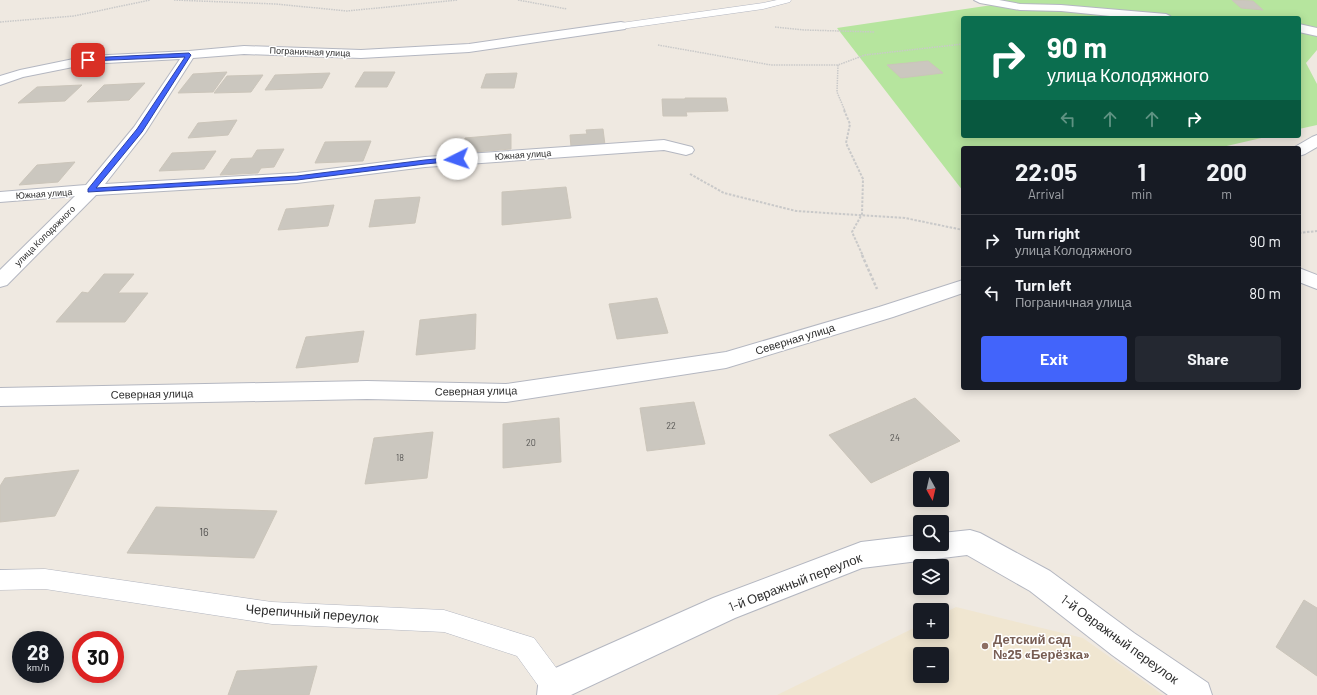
<!DOCTYPE html>
<meta charset="utf-8">
<style>
:root{--surface:#171b24;--page:#242831;--text:#f1f3f6;--muted:#9ea1a6;--line:#363941;--accent:#4264fb}
body{margin:0;font-family:Barlow,sans-serif;background:var(--page);color:var(--text);height:100vh;display:flex;flex-direction:column;font-size:15px;white-space:nowrap}
*{box-sizing:border-box;margin:0}
p{font-size:13px;color:var(--muted)}
.icon{flex:none;width:22px;height:22px;fill:none;stroke:currentColor;stroke-width:2;stroke-linecap:round;stroke-linejoin:round}
.map{position:relative;flex:1;overflow:hidden}
.panel{position:absolute;left:961px;top:146px;width:340px;height:244px;display:flex;flex-direction:column;background:var(--surface);border-radius:4px;box-shadow:0 2px 10px #0003}
.panel>*{flex:none}
.guide{position:absolute;left:961px;top:16px;width:340px;height:122px;border-radius:4px;box-shadow:0 2px 10px #0003;background:#0b6e4f;color:#fff;overflow:hidden}
.needle{width:26px;rotate:172deg}
.buttons{position:absolute;left:913px;top:471px;display:grid;gap:8px}
.buttons a{display:grid;place-items:center;width:36px;height:36px;border-radius:4px;background:var(--surface);box-shadow:0 2px 10px #0003;font-size:20px}
.speed{position:absolute;left:12px;top:631px;display:flex;gap:8px;font-size:20px;font-weight:700;text-align:center}
.speed>*{display:grid;place-content:center;width:52px;height:52px;border-radius:50%;background:var(--surface);box-shadow:0 2px 10px #0003;line-height:1}
.speed small{font-size:10px;font-weight:400}
.speed .limit{border:6px solid #d22;background:#fff;color:#111}
.pin{position:absolute;display:grid;place-items:center;width:34px;height:34px;color:#fff;margin:-17px;border-radius:8px;box-shadow:0 2px 6px #0006}
.me{position:absolute;width:44px;margin:-22px;rotate:266deg;stroke-linejoin:round;filter:drop-shadow(0 0 3px #0008)}
.turn{display:flex;align-items:center;gap:14px;height:84px;padding:0 20px;font-size:18px}
.turn .icon{width:52px;height:52px;stroke-width:2.5}
.turn b{display:block;font-size:28px;line-height:34px}
.lanes{display:flex;align-items:center;height:38px;padding:0 20px;background:#0003;justify-content:center;gap:20px;direction:ltr}
.lanes .off{opacity:.35}
.eta{display:flex;justify-content:space-evenly;align-items:center;height:68px;text-align:center}
.eta b{font-size:24px;font-weight:700;line-height:28px}
.button{display:flex;gap:8px;margin-top:auto;padding:8px 20px}
.button a{flex:1;height:46px;border-radius:4px;background:var(--accent);color:#fff;font-size:16px;font-weight:700;line-height:46px;text-align:center}
.button a+a{background:var(--page);color:var(--text)}
ul{padding:0;list-style:none}
li{display:flex;align-items:center;gap:12px;height:52px;padding:0 20px;border-top:1px solid var(--line)}
li div{flex:1}
li b{display:block;font-size:15px}
li em{font-style:normal}
.map>svg:first-child{display:block}
.education{fill:#f0e6d1;fill-rule:evenodd}
.green{fill:#b6e59e}
.building{fill:#cbc7bf;stroke:#cbc5ba}
.lines{fill:none;stroke-linecap:round;stroke-linejoin:round}
.lane-casing{stroke:#b4b7c1;stroke-width:1}
.street-casing{stroke:#b4b7c1;stroke-width:2}
.path-far2{stroke:#c9c9c9;stroke-width:1.5;stroke-dasharray:1.5 1;stroke-linecap:butt}
.path-far1{stroke:#c9c9c9;stroke-width:2;stroke-dasharray:2.5 1.5;stroke-linecap:butt}
.path{stroke:#c9c9c9;stroke-width:2.5;stroke-dasharray:3 2;stroke-linecap:butt}
.lane{fill:#fff;fill-rule:evenodd}
.street{fill:#fff;fill-rule:evenodd}
.route{fill:#4264fb;stroke:#2b41a3}
.education-dot{fill:#8d6e63;stroke:#fff;stroke-width:1.5}
.labels{text-anchor:middle;stroke-width:3;stroke-linejoin:round;paint-order:stroke}
.far-street-label{font-size:9px;fill:#2e2e2e;stroke:#fff}
.number-label{font-size:9px;fill:#555452}
.street-label{font-size:11px;fill:#2e2e2e;stroke:#fff}
.near-number-label{font-size:11px;fill:#555452}
.near-street-label{font-size:13px;fill:#2e2e2e;stroke:#fff}
.near-education-label{font-size:13px;font-weight:bold;fill:#785e54;stroke:#fff;text-anchor:start}
</style>
<div class="map">
<svg width="1317" height="695" viewBox="0 0 1317 695">
<rect width="100%" height="100%" fill="#efe9e1"/>
<path class="education" d="M956,607l127,31 80,57h-386l143,-70v7h22v-18zM920,654h22v22h-22z"/>
<polygon class="green" points="995,0 1317,0 1317,50 1306,63 1317,84 1317,125 1299,129 1299,18 963,18 963,136 1270,136 1218,148 963,148 963,191 837,28 999,4"/>
<g class="building">
<polygon points="1232,0 1253,1 1263,10 1241,8"/>
<polygon points="928,61 943,73 901,78 887,65"/>
<polygon points="227,72 213,92 178,93 193,74"/>
<polygon points="364,72 395,72 387,87 355,87"/>
<polygon points="330,73 322,88 265,90 275,75"/>
<polygon points="517,73 514,88 481,88 486,74"/>
<polygon points="263,75 251,92 214,93 227,76"/>
<polygon points="145,83 129,100 87,102 104,85"/>
<polygon points="82,85 65,101 18,103 37,87"/>
<polygon points="685,98 726,98 728,111 686,112 687,116 663,116 662,99 685,99"/>
<polygon points="237,120 228,135 188,138 198,123"/>
<polygon points="603,129 605,145 571,147 570,135 587,134 586,130"/>
<polygon points="511,134 511,149 464,153 465,138"/>
<polygon points="371,141 363,161 315,163 325,142"/>
<polygon points="284,149 274,167 261,168 258,173 220,175 231,159 252,158 257,150"/>
<polygon points="216,151 204,169 159,171 172,153"/>
<polygon points="75,162 58,182 19,185 37,165"/>
<polygon points="566,187 571,218 502,225 502,192"/>
<polygon points="420,197 415,223 369,227 375,200"/>
<polygon points="334,205 328,226 278,230 286,209"/>
<polygon points="104,274 134,274 118,293 148,293 125,322 56,322 82,292 88,293"/>
<polygon points="657,298 668,333 617,339 609,304"/>
<polygon points="476,314 475,349 416,355 420,320"/>
<polygon points="364,331 358,362 296,368 306,337"/>
<polygon points="915,398 960,441 871,483 829,435"/>
<polygon points="694,402 705,444 647,451 640,408"/>
<polygon points="559,418 561,462 503,468 503,424"/>
<polygon points="433,432 427,478 365,484 374,438"/>
<polygon points="79,470 55,516 0,522 0,486 5,478"/>
<polygon points="156,507 277,511 254,558 127,553"/>
<polygon points="1304,600 1317,608 1317,676 1276,647"/>
<polygon points="317,666 309,695 228,695 237,671"/>
</g>
<g class="lines">
<g class="lane-casing">
<g id="lane">
<polygon points="777,0 791,0 790,2 763,9 621,29 616,26 621,23 763,3"/>
<polygon points="45,569 272,602 444,610 534,638 563,677 567,686 563,695 545,695 517,656 444,632 272,624 45,589 0,590 0,570"/>
</g>
</g>
<g class="street-casing">
<g id="street">
<polygon points="974,0 999,0 1020,4 1061,5 1166,14 1170,16 1172,18 1130,18 1061,11 1020,10 980,3"/>
<polygon points="621,22 625,23 627,26 625,29 469,52 361,58 244,54 193,58 145,133 105,184 297,173 425,157 664,140 692,147 694,150 692,153 686,155 664,150 425,167 297,183 96,195 7,285 0,287 0,270 75,196 0,202 0,192 86,185 134,127 180,59 88,64 23,77 0,85 0,76 20,70 88,56 189,51 244,46 361,50 469,44"/>
<polygon points="1299,24 1317,28 1317,36 1299,32"/>
<polygon points="1317,135 1317,147 1305,154 1299,156 1299,148 1293,148 1312,137"/>
<polygon points="1299,268 1317,275 1317,289 1299,282"/>
<polygon points="963,280 963,293 893,317 726,368 506,402 367,399 0,406 0,388 367,381 506,384 726,352 879,307"/>
<polygon points="970,530 980,533 1050,571 1134,633 1208,683 1212,695 1168,695 1112,655 1030,591 967,555 862,568 735,618 571,695 537,695 538,686 542,674 713,598 861,542 920,535 920,544 942,544 942,533"/>
</g>
</g>
<g class="path-far2">
<polyline points="174,0 276,4 347,11 458,0"/>
<polyline points="518,0 567,9"/>
<polyline points="0,22 74,16 150,0"/>
<polyline points="775,27 805,30 875,32"/>
<polyline points="658,45 771,65 838,65 865,55 963,44"/>
<polyline points="838,65 837,92 845,111"/>
</g>
<g class="path-far1">
<polyline points="844,110 850,124 846,143 863,179 862,214 852,232 863,256"/>
<polyline points="690,174 724,193 796,211 905,218 963,230"/>
<polyline points="1299,233 1317,231"/>
</g>
<polyline class="path" points="862,255 877,289"/>
<use href="#lane" class="lane"/>
<use href="#street" class="street"/>
</g>
<polygon class="route" points="189,53 191,55 142,132 96,188 297,176 425,160 457,157 461,159 457,161 425,164 297,180 88,192 88,189 137,129 185,57 88,61 86,61 86,58"/>
<circle class="education-dot" cx="985" cy="646" r="4"/>
<g class="labels">
<g class="far-street-label">
<text transform="translate(310 52) rotate(2)" y="3">Пограничная улица</text>
<text transform="translate(523 155) rotate(-4)" y="3">Южная улица</text>
<text transform="translate(44 194) rotate(-4)" y="3">Южная улица</text>
<text transform="translate(45 236) rotate(-45)" y="3">улица Колодяжного</text>
</g>
<g class="number-label">
<text x="671" y="429">22</text>
<text x="895" y="441">24</text>
<text x="531" y="446">20</text>
<text x="400" y="461">18</text>
</g>
<g class="street-label">
<text transform="translate(795 339) rotate(-17)" y="4">Северная улица</text>
<text transform="translate(476 391) rotate(-1)" y="4">Северная улица</text>
<text transform="translate(152 394) rotate(-1)" y="4">Северная улица</text>
</g>
<g class="near-number-label">
<text x="204" y="536">16</text>
</g>
<g class="near-street-label">
<text transform="translate(795 582) rotate(-21)" y="5">1-й Овражный переулок</text>
<text transform="translate(312 613) rotate(4)" y="5">Черепичный переулок</text>
<text transform="translate(1120 639) rotate(36)" y="5">1-й Овражный переулок</text>
</g>
<g class="near-education-label">
<text x="993" y="644">Детский сад<tspan x="993" dy="15">№25 «Берёзка»</tspan></text>
</g>
</g>
</svg>
<div class="buttons">
<a><svg class="needle" viewBox="-14 -14 28 28"><path d="M0-13l5 13h-10z" fill="#e53935"/><path d="M0 13l5-13h-10z" fill="#9ea1a6"/></svg></a>
<a><svg class="icon" aria-label="search" viewBox="0 0 24 24"><circle cx="10" cy="10" r="6"/><path d="M15 15l6 6"/></svg></a>
<a><svg class="icon" aria-label="layers" viewBox="0 0 24 24"><path d="M12 4l9 5-9 5-9-5zM3 14l9 5 9-5"/></svg></a>
<a>+</a>
<a>−</a>
</div>
<div class="speed"><div>28<small>km/h</small></div><div class="limit">30</div></div>
<div class="pin" style="left:88px;top:60px;background:#d93025"><svg class="icon" aria-label="arrive" viewBox="0 0 24 24"><path d="M6 21V4h12l-3 4 3 4H6"/></svg></div>
<svg class="me" style="left:457px;top:159px" viewBox="-20 -20 40 40"><circle r="19" fill="#fff"/><path d="M0-13L10 11 0 6-10 11z" fill="#4264fb"/></svg>
<div class="guide">
<div class="turn"><svg class="icon" aria-label="right" viewBox="0 0 24 24"><path d="M7 20v-9h11M14 6l5 5-5 5"/></svg><div><b>90 m</b>улица Колодяжного</div></div>
<div class="lanes"><svg class="icon off" aria-label="left" viewBox="0 0 24 24"><path d="M17 20v-9H6M10 6l-5 5 5 5"/></svg><svg class="icon off" aria-label="ahead" viewBox="0 0 24 24"><path d="M12 20V5M6 11l6-6 6 6"/></svg><svg class="icon off" aria-label="ahead" viewBox="0 0 24 24"><path d="M12 20V5M6 11l6-6 6 6"/></svg><svg class="icon" aria-label="right" viewBox="0 0 24 24"><path d="M7 20v-9h11M14 6l5 5-5 5"/></svg></div>
</div>
<section class="panel">
<div class="eta">
<div><b>22:05</b><p>Arrival</p></div>
<div><b>1</b><p>min</p></div>
<div><b>200</b><p>m</p></div>
</div>
<ul>
<li><svg class="icon" aria-label="right" viewBox="0 0 24 24"><path d="M7 20v-9h11M14 6l5 5-5 5"/></svg><div><b>Turn right</b><p>улица Колодяжного</p></div><em>90 m</em></li>
<li><svg class="icon" aria-label="left" viewBox="0 0 24 24"><path d="M17 20v-9H6M10 6l-5 5 5 5"/></svg><div><b>Turn left</b><p>Пограничная улица</p></div><em>80 m</em></li>
</ul>
<div class="button"><a>Exit</a><a>Share</a></div>
</section>
</div>
